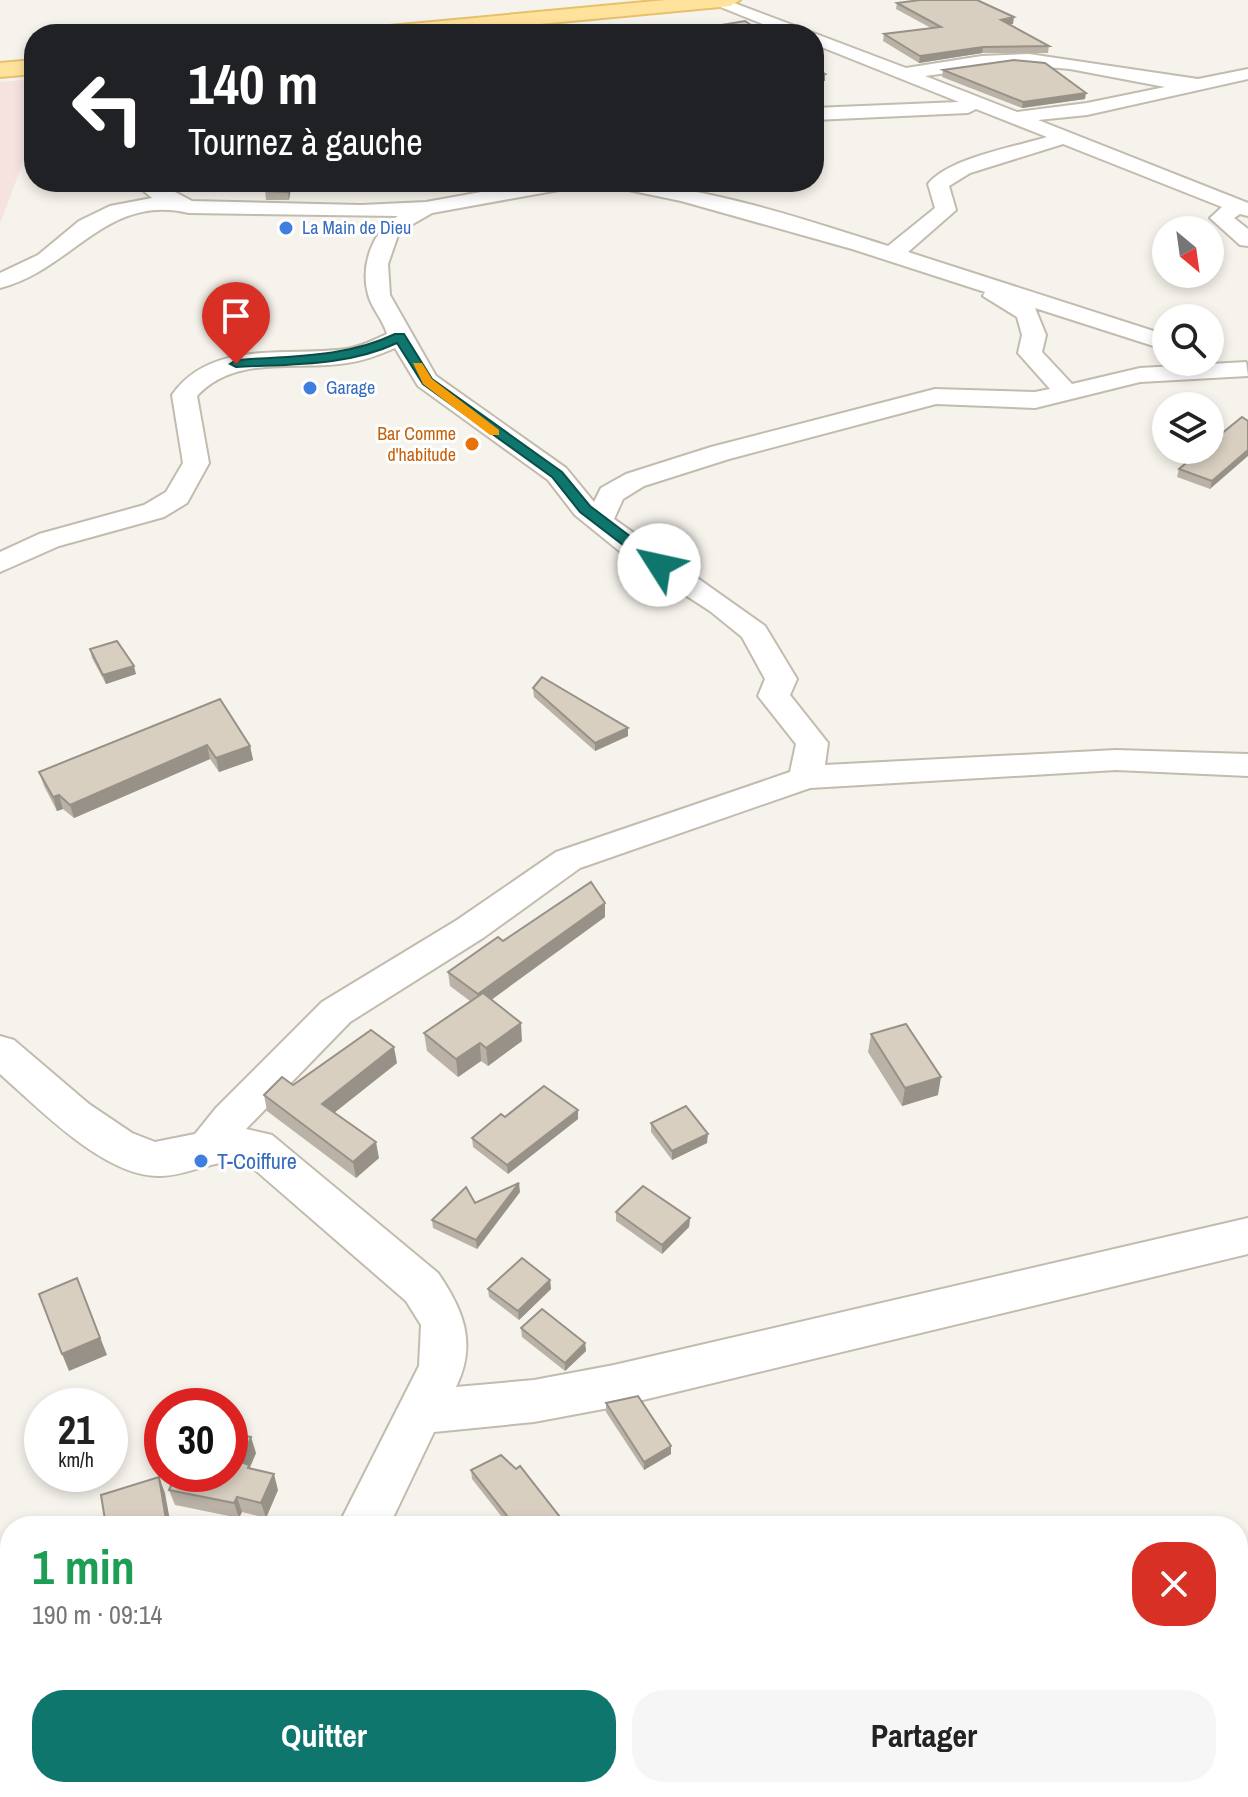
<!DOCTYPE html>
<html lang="fr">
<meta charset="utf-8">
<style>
:root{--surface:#fff;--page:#f6f6f6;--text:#222;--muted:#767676;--accent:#0f766e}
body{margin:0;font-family:"Archivo Narrow",sans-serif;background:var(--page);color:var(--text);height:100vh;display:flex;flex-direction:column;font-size:30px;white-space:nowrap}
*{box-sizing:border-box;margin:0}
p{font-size:26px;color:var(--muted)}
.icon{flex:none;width:44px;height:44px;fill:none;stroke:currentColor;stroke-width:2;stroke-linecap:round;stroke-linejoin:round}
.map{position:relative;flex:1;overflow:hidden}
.side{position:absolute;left:0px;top:1516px;width:1248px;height:282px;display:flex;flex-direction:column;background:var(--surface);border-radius:32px 32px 0 0;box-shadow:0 4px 12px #0003}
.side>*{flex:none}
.banner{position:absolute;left:24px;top:24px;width:800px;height:168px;border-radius:32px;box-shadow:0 4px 12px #0003;background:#202124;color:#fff;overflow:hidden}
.needle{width:52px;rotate:151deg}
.buttons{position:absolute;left:1152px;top:216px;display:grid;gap:16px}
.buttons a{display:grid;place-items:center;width:72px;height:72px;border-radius:50%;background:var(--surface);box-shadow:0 4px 12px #0003;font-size:40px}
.speed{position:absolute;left:24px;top:1388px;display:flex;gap:16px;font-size:40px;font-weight:700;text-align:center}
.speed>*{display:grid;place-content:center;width:104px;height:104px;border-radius:50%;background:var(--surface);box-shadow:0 4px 12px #0003;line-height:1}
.speed small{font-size:20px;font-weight:400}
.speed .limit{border:12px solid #d22;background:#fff;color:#111}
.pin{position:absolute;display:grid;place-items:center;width:68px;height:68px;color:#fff;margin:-82px -34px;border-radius:50% 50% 50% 0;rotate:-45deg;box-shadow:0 0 8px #0007}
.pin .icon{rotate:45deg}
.me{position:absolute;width:88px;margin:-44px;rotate:305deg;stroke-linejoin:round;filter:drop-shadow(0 0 6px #0008)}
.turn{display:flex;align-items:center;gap:28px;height:168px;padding:0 32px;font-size:36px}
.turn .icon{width:104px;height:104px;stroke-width:2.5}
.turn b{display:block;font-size:56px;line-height:68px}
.round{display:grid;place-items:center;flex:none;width:84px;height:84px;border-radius:32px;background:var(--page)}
.headline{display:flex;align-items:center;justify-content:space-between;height:136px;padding:0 32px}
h1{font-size:48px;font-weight:700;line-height:60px;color:#1e9e55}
.action{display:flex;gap:16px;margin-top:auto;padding:16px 32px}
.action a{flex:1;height:92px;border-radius:32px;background:var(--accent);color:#fff;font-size:32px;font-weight:700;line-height:92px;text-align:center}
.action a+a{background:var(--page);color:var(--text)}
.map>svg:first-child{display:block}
.medical{fill:#f6e3e0}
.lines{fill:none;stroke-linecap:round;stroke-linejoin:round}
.minor-casing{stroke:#c2bbae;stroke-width:4}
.major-casing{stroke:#e6c16a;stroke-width:4}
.minor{fill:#fff;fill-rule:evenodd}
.major{fill:#ffe39c;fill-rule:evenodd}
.wall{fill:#bab2a6}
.shaded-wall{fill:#979187}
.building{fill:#d8cfc1;stroke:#979187;stroke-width:2}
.route{fill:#0f766e;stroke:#0a4d48;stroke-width:2}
.slow{fill:#f59e0b}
.shop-dot{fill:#3f7fe0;stroke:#fff;stroke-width:3}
.food-dot{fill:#e8710a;stroke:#fff;stroke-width:3}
.labels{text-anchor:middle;stroke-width:6;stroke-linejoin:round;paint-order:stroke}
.far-shop-label{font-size:18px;fill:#366cbe;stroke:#fff;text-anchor:start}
.far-food-label{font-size:18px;fill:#c56008;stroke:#fff;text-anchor:end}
.shop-label{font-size:22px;fill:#366cbe;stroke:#fff;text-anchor:start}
</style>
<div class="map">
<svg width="1248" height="1797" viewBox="0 0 1248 1797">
<rect width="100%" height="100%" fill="#f6f3ec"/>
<polygon class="medical" points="34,79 34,133 0,224 0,82"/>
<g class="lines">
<g class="minor-casing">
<g id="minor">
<path d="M703,0h23l180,68 76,-12 47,-2 169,25 50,-10v10l-161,36 -49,5 210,83v13l-8,-2 -6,4 14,11v17l-8,-1 -30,-27 12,-11 -159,-63 -93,29 -21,13 7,24 -48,42 258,83v15l-131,-42 11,27 -4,17 30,32 68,-16 106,-6 2,14 -108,6 -105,26 -99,-4 -207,55 -85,27 -21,13 -9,20 151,107 32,53 -7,16 38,48 -3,22 291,-15 132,4v22l-132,-6 -306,18 -230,80 -97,70 -133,84 -104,107 26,6 166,138c26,38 39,71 18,114l78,-7 80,-15 634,-147v36l-634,153 -80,15 -100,10 -45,94h-51l81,-160 2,-41 -15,-24 -160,-139c-32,-4 -55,13 -85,14 -56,2 -122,-68 -161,-102v-38l14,4 75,64 43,29 23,9 40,-8 21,-26 106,-106 135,-82 99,-68 234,-80 6,-28 -38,-48 7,-17 -23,-42 -32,-26 -82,-53 -53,-43 -27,-35 -130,-94 -23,-38c-16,7 -32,13 -48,15 -51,8 -112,-9 -150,33l12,67 -22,40 -23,14 -105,29 -59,26v-20l39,-18 105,-29 22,-13 17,-29 -11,-68c39,-56 116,-38 174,-46 15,-2 28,-9 41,-15 -4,-15 -16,-26 -19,-40 -8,-29 5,-64 30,-78l-209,-3c-83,-20 -117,57 -189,75v-15l38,-18 41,-34 31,-15 42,-8 -19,-16h23l36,19 169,4 65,-3 110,-20h44l-10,6 -138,25 -33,19 -11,32 2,31 46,81 130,92 28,34 7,-14 25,-14 85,-27 224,-58 100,3 15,-3 -32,-36 4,-18 -5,-18 -34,-21 2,-4 -133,-43 -171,-48 -72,-15 -3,-4c88,0 198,37 282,64l47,-38 -7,-24c21,-26 87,-37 119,-47l-71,-28 -8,4 -154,7v-12l145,-6 -145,-58v-10h-26zM1013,64l57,5 95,18 -78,16 -70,9 -92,-36z"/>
<polygon points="297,1788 354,1788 358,1797 301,1797"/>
</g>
</g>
<g class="major-casing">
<g id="major">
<polygon points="666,0 740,0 730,6 434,34 358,34 368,28"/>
<polygon points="34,60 34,74 0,77 0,63"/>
</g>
</g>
<use href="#minor" class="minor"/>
<use href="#major" class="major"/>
</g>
<g class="wall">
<polygon points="897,3 1013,24 1009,24 1049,46 1048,53 982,53 919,63 883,41 884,34 931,28 896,9"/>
<polygon points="943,70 1085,99 1022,108 942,77"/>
<polygon points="256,182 292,182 289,200 266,200 265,189 257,190"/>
<polygon points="1248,421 1210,489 1177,477 1179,469"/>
<polygon points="90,649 136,674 106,684 92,658"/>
<polygon points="533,688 628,736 595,751 534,697"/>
<polygon points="220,699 250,746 253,760 219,772 210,759 74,818 63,809 57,811 44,786 39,772"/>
<polygon points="605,917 491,1000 522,1041 488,1066 481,1061 458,1077 427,1051 424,1033 470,1001 450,986 448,972 503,941"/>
<polygon points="871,1034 938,1095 902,1106 868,1052"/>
<polygon points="397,1063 334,1113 379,1158 356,1178 267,1111 264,1095 293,1085"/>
<polygon points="578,1110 578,1119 508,1174 473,1147 472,1138 505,1117"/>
<polygon points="651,1123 707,1143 672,1160 651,1132"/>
<polygon points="520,1192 477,1249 433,1228 432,1220 475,1203"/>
<polygon points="616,1212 690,1218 689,1227 662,1254 616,1221"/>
<polygon points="550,1280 551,1289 519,1320 489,1297 488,1289"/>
<polygon points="521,1328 585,1343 586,1351 565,1371 522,1337"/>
<polygon points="606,1403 671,1446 671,1454 644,1470 606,1412"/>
<polygon points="256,1453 250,1467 251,1469 278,1490 266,1518 242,1512 239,1518 175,1505 169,1490"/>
<polygon points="471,1470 567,1526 509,1526 472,1479"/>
</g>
<g class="shaded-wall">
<polygon points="1014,17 1013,24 1000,26 1001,20"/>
<polygon points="983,47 982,53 919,63 920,56"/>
<polygon points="825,74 825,81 814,83 814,76"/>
<polygon points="1086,93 1085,99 1022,108 1023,102"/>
<polygon points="290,182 292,182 289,200 288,192"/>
<polygon points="1248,450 1248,456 1210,489 1212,481"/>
<polygon points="134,666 136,674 106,684 103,675"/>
<polygon points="628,728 628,736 595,751 595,743"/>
<polygon points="207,745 210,759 74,818 70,805"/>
<polygon points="250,746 253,760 219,772 216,758"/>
<polygon points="59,795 63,809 57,811 53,797"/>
<polygon points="605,903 605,917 480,1008 478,994"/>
<polygon points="521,1023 522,1041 488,1066 486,1048"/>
<polygon points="480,1043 481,1061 458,1077 456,1059"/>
<polygon points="394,1047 397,1063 325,1120 322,1104"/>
<polygon points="941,1077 938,1095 902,1106 905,1088"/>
<polygon points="578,1110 578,1119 508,1174 507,1165"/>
<polygon points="708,1134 707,1143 672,1160 672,1151"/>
<polygon points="376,1142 379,1158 356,1178 353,1162"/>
<polygon points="519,1183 520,1192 477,1249 476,1240"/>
<polygon points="690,1218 689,1227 662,1254 662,1245"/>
<polygon points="550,1280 551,1289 519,1320 518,1311"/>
<polygon points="84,1296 107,1355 69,1371 62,1354"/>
<polygon points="585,1343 586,1351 565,1371 565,1363"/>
<polygon points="251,1437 256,1453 250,1467 254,1480 241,1462"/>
<polygon points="671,1446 671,1454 644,1470 644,1462"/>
<polygon points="274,1474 278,1490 266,1518 261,1503"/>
<polygon points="159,1477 165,1493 171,1526 167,1526"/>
<polygon points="237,1497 242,1512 239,1518 234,1503"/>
<polygon points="10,1740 10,1752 0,1756 0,1745"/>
</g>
<g class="building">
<polygon points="920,0 977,0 1014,17 1001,20 1049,46 983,47 920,56 884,34 941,27 897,3"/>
<polygon points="745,21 765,34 668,34"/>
<polygon points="1014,60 1045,63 1086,93 1023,102 943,70"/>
<polygon points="814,67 825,74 814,76"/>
<polygon points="265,182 290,182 288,192 265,191"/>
<polygon points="1242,417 1248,421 1248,450 1212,481 1179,469 1202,450 1210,450 1210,443"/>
<polygon points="117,641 134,666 103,675 90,649"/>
<polygon points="542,677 628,728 595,743 533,688"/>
<polygon points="220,699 250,746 216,758 207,745 70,805 59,795 53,797 39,772"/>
<polygon points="591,882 605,903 478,994 448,972 498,937 503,941"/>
<polygon points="483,993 521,1023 486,1048 480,1043 456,1059 424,1033"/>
<polygon points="906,1024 941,1077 905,1088 871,1034"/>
<polygon points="371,1030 394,1047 322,1104 376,1142 353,1162 264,1095 282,1077 293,1085"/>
<polygon points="544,1086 578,1110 507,1165 472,1138 501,1114 505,1117"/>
<polygon points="686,1106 708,1134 672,1151 651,1123"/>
<polygon points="519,1183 476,1240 432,1220 466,1187 475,1203"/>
<polygon points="643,1186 690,1218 662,1245 616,1212"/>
<polygon points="522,1258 550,1280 518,1311 488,1289"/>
<polygon points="77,1278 100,1338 62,1354 39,1294"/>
<polygon points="542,1309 585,1343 565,1363 521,1328"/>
<polygon points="638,1396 671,1446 644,1462 606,1403"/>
<polygon points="230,1433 251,1437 241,1462 249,1465 248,1468 274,1474 261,1503 237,1497 234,1503 169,1490 176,1474 230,1474"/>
<polygon points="501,1455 516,1469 520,1466 567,1526 515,1526 471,1470"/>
<polygon points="159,1477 167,1526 106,1526 101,1495"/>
<polygon points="8,1626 10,1633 10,1740 0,1745 0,1629"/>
</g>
<path class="route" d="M395,334h9l28,45 130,93 28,34 74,56v6h-11l-73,-56 -28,-35 -129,-93 -26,-41c-49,23 -106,21 -161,24l-6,-3 6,-4c55,-4 109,-2 159,-26z"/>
<polygon class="slow" points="413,363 422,363 432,379 499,430 499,435 490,435 423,384"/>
<g class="shop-dot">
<circle cx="286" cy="228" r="8"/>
<circle cx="310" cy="388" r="8"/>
<circle cx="201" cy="1161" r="8"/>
</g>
<circle class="food-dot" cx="472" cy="444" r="8"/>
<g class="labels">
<g class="far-shop-label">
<text x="302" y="234">La Main de Dieu</text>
<text x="326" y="394">Garage</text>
</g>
<g class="far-food-label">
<text x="456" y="440">Bar Comme<tspan x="456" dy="21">d'habitude</tspan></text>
</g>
<g class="shop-label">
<text x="217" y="1169">T-Coiffure</text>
</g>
</g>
</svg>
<div class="buttons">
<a><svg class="needle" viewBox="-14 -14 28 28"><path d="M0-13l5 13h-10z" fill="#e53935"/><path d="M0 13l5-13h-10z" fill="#767676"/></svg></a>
<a><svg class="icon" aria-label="search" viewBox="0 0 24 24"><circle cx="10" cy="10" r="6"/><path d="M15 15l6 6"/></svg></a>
<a><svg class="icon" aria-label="layers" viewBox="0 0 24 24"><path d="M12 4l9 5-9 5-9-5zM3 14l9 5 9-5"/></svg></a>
</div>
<div class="speed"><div>21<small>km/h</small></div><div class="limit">30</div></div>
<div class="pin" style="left:236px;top:364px;background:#d93025"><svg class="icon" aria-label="arrive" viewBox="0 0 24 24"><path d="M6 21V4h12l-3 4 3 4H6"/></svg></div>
<svg class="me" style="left:659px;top:565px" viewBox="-20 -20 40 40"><circle r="19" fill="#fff"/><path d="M0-13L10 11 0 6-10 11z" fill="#0f766e"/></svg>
<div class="banner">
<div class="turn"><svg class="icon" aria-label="left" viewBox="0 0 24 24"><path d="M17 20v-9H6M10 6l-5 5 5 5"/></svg><div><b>140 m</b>Tournez à gauche</div></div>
</div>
<section class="side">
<div class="headline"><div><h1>1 min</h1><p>190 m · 09:14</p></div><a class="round" style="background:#d93025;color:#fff"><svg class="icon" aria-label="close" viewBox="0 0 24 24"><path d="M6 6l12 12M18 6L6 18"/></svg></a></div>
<div class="action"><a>Quitter</a><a>Partager</a></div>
</section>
</div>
